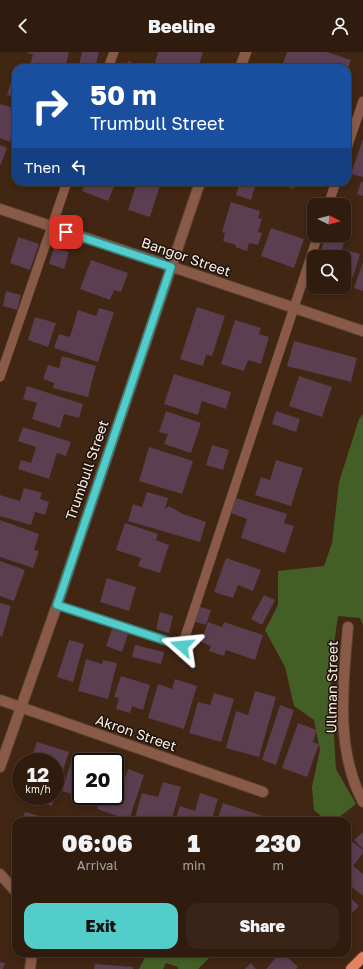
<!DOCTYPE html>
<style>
:root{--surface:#301c0e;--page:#382517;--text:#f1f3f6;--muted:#a8a19e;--line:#4b3a2e;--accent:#53cdca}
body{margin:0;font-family:"Golos Text",sans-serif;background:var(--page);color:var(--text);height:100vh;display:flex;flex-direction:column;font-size:15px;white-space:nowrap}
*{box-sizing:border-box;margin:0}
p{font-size:13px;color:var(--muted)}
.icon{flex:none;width:22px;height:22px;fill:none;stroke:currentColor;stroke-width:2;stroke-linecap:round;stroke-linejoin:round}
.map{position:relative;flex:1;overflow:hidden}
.drawer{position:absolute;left:12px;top:765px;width:339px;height:140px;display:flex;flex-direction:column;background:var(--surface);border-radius:12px;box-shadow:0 2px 6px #0003,0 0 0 1px var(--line)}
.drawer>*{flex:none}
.hud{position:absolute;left:12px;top:12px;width:339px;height:122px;border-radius:12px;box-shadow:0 2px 6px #0003,0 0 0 1px var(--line);background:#1a4fa0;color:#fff;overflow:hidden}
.needle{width:26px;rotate:96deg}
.tools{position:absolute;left:307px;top:146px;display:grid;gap:8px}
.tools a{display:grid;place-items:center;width:44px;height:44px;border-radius:8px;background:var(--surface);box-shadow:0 2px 6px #0003,0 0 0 1px var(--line);font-size:20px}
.speed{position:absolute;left:12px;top:701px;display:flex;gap:8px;font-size:20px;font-weight:700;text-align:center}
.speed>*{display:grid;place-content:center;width:52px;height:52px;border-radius:50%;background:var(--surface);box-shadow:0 2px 6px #0003,0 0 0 1px var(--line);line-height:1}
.speed small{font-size:10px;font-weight:400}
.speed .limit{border:2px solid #111;border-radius:6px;background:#fff;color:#111}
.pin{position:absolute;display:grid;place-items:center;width:34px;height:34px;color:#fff;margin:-17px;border-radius:8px;box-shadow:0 2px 6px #0006}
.me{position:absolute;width:44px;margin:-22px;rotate:288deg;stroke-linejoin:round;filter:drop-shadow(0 0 3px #0008)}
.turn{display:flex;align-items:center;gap:14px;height:84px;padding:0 12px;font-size:18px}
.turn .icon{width:52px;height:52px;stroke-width:2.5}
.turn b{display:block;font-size:28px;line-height:34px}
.then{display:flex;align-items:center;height:38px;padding:0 12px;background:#0003;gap:8px;font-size:15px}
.eta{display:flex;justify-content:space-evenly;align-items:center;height:68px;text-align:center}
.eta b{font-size:24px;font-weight:800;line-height:28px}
.cta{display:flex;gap:8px;margin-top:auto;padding:8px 12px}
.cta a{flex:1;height:46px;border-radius:12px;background:var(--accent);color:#111;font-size:16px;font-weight:800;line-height:46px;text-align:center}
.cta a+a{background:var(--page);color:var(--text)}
header{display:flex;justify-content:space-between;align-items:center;height:52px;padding:0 12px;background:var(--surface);font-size:18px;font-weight:800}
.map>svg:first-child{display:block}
.green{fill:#445f25}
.building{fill:#5b3e50}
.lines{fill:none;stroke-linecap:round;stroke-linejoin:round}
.service-casing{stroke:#5a4230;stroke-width:10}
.minor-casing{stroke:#5a4230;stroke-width:12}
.primary-casing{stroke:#5a4230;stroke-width:12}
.service{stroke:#895a47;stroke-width:9}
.minor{stroke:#895a47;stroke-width:10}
.primary{stroke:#e4835c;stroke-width:10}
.route-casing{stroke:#368583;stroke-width:10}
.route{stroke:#53cdca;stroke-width:7}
.labels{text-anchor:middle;stroke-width:3;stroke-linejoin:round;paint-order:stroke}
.street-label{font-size:14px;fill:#fceee5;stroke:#1e120a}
</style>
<header><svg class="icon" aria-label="back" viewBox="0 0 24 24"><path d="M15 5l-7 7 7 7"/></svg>Beeline<svg class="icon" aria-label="person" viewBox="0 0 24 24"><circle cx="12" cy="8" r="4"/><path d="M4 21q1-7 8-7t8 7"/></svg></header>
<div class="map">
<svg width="363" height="917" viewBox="0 0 363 917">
<rect width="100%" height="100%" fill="#402613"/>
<g class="green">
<polygon points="363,362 363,573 360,566 338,564 330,619 336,717 356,752 334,769 327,769 314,758 312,735 320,698 314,668 294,654 285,615 265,578 278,553 278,519 324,514 332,491 339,430 359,367"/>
<polygon points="155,901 214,901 198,917 178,917 178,915 166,911 163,917 139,917 145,905"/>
</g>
<g class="building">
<polygon points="26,0 69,0 66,13 56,11 55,16 41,16 30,13 33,3"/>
<polygon points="82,0 99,0 95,16 79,13"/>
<polygon points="158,0 203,0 198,16 189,16 180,13 179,16 161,16 154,14"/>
<polygon points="287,0 327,0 351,8 348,16 320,16 307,12 306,16 287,16 282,14"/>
<polygon points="128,9 145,16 125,16"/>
<polygon points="16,13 16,14 21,16 16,16 16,45 7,43"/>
<polygon points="0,52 16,57 16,70 10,90 0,86"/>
<polygon points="363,87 363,125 351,122"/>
<polygon points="0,93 7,96 0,114"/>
<polygon points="42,130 57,130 55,135"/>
<polygon points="86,130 116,130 108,149 82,139"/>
<polygon points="137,130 161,130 150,165 128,158"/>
<polygon points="240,130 255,134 251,148 236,143"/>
<polygon points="274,130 296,130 293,137"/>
<polygon points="361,130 363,130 363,144 357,142"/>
<polygon points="231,150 260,159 258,166 262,167 258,180 262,181 258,193 249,191 247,199 235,195 236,193 223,189 225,181 222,180"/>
<polygon points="344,164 352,166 342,197 360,202 353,225 344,222 344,205 319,205 326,183 344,183"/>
<polygon points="271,176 304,187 294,216 261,204"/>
<polygon points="18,185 39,192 30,218 10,211"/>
<polygon points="54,196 69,200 64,217 49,212"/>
<polygon points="91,208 128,221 121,240 114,238 110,248 80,237"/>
<polygon points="363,210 363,239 354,236"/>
<polygon points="6,239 21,243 17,258 3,254"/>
<polygon points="197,255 225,264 212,304 206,303 203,314 180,307"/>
<polygon points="99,256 114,260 98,310 54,296 59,282 70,285 78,258 96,264"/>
<polygon points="35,265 56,271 48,295 28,288"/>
<polygon points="235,268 261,276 259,282 269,285 261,312 248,308 244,319 221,312"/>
<polygon points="294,289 357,306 351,330 287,314"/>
<polygon points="62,304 96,314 88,345 53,336 54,331 43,327 48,313 59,316"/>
<polygon points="174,322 231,340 226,357 202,349 198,363 164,352"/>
<polygon points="299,324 332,335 322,365 289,354"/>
<polygon points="27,334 83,352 79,366 64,362 60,376 32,367 37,351 23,347"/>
<polygon points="166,359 201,371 191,401 164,392 168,382 159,380"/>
<polygon points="276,359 300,367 296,380 272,372"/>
<polygon points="23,375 71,390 66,404 57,401 49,427 18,417 21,408 31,411 36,395 18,389"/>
<polygon points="212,393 229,398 223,418 206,413"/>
<polygon points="149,395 193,409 182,442 139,429"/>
<polygon points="276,408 303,416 291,454 255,443 261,425 270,428"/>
<polygon points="24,436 42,441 40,447 49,450 45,463 35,460 31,473 0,464 0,443 20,449"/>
<polygon points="147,440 168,446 165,457 169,454 183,462 206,470 200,490 128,469 133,452 142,455"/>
<polygon points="236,446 287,462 284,471 294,474 285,501 241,486 247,467 231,461"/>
<polygon points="0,468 39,482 34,498 39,499 33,516 0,505"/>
<polygon points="125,471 158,482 156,488 169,493 160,521 138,514 141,506 116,498"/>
<polygon points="226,506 261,518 253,539 238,533 233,546 214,540"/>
<polygon points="0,509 25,518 14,549 0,544"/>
<polygon points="107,526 136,535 129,559 100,550"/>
<polygon points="264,543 275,548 262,573 251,567"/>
<polygon points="0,551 11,554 2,585 0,584"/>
<polygon points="197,554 211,558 206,573 192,569"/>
<polygon points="160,560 173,564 169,581 156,577"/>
<polygon points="208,570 222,575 224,570 263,583 255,608 226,598 224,604 209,599 211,594 201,590"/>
<polygon points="112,577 128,582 122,600 106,594"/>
<polygon points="69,588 84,592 73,630 57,625"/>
<polygon points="135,593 164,600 161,612 132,605"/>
<polygon points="86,607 102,612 103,608 117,611 108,647 78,639"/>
<polygon points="121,624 150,633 143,658 132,654 130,661 116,657 119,646 114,645"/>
<polygon points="175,627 197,634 184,677 148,666 158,632 172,637"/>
<polygon points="255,639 276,645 259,705 226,696 236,659 248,663"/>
<polygon points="214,641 234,647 221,690 189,681 198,650 210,653"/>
<polygon points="280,653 294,658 276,713 262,708"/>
<polygon points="298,671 317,678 313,690 319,692 307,725 282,716"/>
<polygon points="37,690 69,700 55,743 55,710 30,710"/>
<polygon points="74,701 103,710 81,710 81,744 96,744 95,749 62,739"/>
<polygon points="128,717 144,723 129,768 97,757 101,744 115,744 115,733 122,736"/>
<polygon points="163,730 181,735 171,769 134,769 142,741 158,745"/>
<polygon points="200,741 218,747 211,769 175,769 180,754 195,759"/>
<polygon points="22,744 55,744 52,754"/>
<polygon points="223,751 266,765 264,769 217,769"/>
<polygon points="25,760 50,767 52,769 22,769"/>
<polygon points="363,780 363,797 354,788"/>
<polygon points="347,786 363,798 363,801 353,814 363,822 363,844 347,831"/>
<polygon points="347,843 359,854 347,866"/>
<rect x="70" y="901" width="41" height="3"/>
<polygon points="280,901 283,901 298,915 296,917 266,917"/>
<polygon points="0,910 5,911 3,917 0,917"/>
<polygon points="251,911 256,917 245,917"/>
<polygon points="95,912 133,915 133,917 94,917"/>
</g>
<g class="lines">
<g class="service-casing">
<g id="service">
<polyline points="108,16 114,0"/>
<polyline points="347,96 363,49"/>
<polyline points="328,153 336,130"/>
<polyline points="0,325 67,130"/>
<polyline points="57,553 182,594 318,183"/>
</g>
</g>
<g class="minor-casing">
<g id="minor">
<polyline points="240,16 246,0"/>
<polyline points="0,157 363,279"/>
<path d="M348,575c-5,57 -13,123 15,175"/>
<polyline points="0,648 263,740"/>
<polyline points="0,715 57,553 200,130"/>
<polyline points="0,822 16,840"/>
<polyline points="30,917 32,901"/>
</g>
</g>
<g class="primary-casing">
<polyline id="primary" points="351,917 363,905"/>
</g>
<use href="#service" class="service"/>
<use href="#minor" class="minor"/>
<use href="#primary" class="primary"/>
</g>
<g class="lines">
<g class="route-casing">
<polyline id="route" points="66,180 171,215 57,553 182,594"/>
</g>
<use href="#route" class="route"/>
</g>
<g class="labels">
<g class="street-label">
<text transform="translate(186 205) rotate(19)" y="5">Bangor Street</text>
<text transform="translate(87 418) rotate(-71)" y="5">Trumbull Street</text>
<text transform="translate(332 635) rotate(-89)" y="5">Ullman Street</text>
<text transform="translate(136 681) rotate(19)" y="5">Akron Street</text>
</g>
</g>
</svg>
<div class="tools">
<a><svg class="needle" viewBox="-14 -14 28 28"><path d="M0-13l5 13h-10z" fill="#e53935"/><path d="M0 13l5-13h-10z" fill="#a8a19e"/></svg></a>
<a><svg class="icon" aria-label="search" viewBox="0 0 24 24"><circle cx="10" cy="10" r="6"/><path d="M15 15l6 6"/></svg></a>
</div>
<div class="speed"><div>12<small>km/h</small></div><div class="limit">20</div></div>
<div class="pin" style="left:66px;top:180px;background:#d93025"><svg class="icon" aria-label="arrive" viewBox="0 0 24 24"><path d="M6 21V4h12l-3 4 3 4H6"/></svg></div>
<svg class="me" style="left:182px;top:594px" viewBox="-20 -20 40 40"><path d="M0-17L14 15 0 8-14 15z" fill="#53cdca" stroke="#fff" stroke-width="4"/></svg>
<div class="hud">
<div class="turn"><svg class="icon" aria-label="right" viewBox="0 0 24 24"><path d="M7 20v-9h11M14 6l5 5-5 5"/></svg><div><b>50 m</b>Trumbull Street</div></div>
<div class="then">Then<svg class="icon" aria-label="left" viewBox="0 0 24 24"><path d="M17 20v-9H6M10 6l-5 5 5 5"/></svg></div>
</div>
<section class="drawer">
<div class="eta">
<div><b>06:06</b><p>Arrival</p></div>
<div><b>1</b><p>min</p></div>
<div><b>230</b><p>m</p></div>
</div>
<div class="cta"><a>Exit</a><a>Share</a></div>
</section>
</div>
